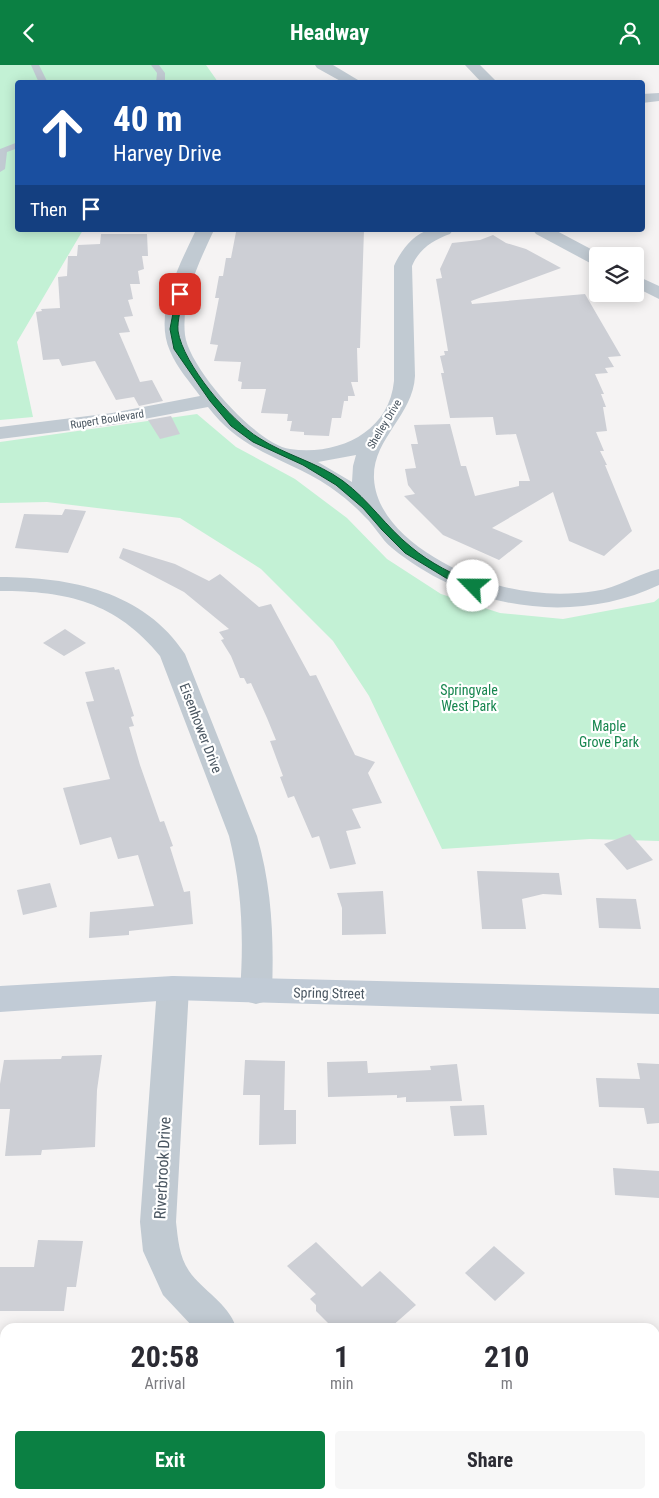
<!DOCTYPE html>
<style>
:root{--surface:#fff;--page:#f7f7f7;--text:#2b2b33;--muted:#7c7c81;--accent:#0b8043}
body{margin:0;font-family:"Roboto Condensed",sans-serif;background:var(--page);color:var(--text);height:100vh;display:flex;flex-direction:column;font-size:19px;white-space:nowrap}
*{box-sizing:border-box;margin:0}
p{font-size:16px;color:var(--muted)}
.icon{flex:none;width:28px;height:28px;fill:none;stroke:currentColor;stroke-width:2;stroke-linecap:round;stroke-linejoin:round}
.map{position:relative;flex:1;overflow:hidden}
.drawer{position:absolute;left:0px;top:1258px;width:660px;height:176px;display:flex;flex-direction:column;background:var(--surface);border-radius:15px 15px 0 0;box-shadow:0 2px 12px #0003}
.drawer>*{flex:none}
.hud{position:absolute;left:15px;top:15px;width:630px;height:152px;border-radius:5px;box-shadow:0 2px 12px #0003;background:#1a4fa0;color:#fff;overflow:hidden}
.fabs{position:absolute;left:589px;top:182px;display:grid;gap:10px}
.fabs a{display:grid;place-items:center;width:55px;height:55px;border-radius:5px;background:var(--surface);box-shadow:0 2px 12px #0003;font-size:25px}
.pin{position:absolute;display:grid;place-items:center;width:42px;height:42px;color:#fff;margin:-21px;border-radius:10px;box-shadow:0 2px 8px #0006}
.me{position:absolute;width:55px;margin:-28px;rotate:293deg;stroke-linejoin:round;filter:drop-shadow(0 0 4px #0008)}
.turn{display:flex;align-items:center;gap:18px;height:105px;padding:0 15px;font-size:22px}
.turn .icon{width:65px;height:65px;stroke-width:2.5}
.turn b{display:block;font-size:35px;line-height:42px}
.then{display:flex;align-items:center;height:48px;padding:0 15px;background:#0003;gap:10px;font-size:19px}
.eta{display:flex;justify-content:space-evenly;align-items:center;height:85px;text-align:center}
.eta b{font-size:30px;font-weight:700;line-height:35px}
.primary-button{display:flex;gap:10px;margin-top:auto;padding:10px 15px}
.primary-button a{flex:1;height:58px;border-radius:5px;background:var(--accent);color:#fff;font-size:20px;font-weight:700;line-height:58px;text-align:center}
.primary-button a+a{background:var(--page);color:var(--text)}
header{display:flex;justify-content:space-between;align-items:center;height:65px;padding:0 15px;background:var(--accent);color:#fff;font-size:22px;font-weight:700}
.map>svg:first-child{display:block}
.green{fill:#c3f1d5}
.building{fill:#cdcfd5}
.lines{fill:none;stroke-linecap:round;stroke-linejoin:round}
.service{fill:#c1cad2;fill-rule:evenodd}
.minor{fill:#c1cad2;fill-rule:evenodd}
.secondary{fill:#c1cbd6;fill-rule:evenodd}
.route{fill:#0b8043;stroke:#07532c}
.labels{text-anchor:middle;stroke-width:4.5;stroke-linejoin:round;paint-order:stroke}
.far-street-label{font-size:11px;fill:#4a5661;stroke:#fff}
.park-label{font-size:14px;fill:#17864f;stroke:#fff}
.street-label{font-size:14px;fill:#4a5661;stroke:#fff}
.near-street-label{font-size:16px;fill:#4a5661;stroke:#fff}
</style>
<header><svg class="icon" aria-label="back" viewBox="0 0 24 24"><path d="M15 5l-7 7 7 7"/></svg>Headway<svg class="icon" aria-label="person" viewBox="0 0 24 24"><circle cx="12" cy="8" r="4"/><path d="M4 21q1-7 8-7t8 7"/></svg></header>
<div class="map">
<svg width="659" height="1433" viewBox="0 0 659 1433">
<rect width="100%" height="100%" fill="#f5f3f3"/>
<g class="green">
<polygon points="0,0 206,0 218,17 18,18 18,165 83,165 17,277 33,352 0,355"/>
<polygon points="197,349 236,382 295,414 347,453 387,494 441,529 500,548 563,554 654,537 659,533 659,776 590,774 442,784 369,631 333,576 261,504 180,453 47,437 0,438 0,377"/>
</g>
<g class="building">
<polygon points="286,165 364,165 360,283 357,283 358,317 351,317 355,331 348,331 348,336 344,336 341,353 332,353 329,371 304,370 304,367 290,366 292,356 287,356 288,349 261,348 266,324 241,324 242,317 238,316 241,297 214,296 218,280 210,279 219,233 215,233 219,211 223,211 226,193 231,193 236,167 285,167"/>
<polygon points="101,169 147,169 148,191 142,191 144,204 138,206 140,219 130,219 133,234 128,235 133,251 124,252 130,267 119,268 140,317 152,315 163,336 139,341 134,332 116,335 95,296 62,301 59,294 43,295 36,247 42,246 41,244 60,243 58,212 67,211 68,191 77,191 78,180 100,179"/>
<polygon points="493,170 506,178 526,184 561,203 471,236 472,239 585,229 621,291 608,292 614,302 605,303 608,308 595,309 604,329 601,329 606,342 603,342 607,366 596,367 604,386 600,386 607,400 605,400 632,466 604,491 569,476 553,427 492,463 523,476 499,495 443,470 404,431 415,429 408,420 405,404 416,403 411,379 418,379 414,360 450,359 461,401 466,401 475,431 519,421 519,416 530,416 516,369 496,370 493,352 450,353 441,308 444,308 440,291 445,290 444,286 448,286 436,214 442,213 440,204 452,178 480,175"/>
<polygon points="171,351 180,369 160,374 148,355"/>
<polygon points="65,444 86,446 68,488 15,483 24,449 62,450"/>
<polygon points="123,483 175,499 209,516 220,509 259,542 271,539 310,611 316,610 355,690 375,697 368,708 382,738 352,744 361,763 346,766 356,799 330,804 319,771 312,773 294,731 288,733 280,712 283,711 270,676 276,675 267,653 251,618 247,619 244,613 240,613 231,591 221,575 224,574 219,567 229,564 184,527 119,493"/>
<polygon points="65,564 86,578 64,591 43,578"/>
<polygon points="114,602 115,605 119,604 134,651 131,652 134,661 129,662 140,700 160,757 164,756 173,781 170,782 184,827 190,826 193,859 129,866 129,870 89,873 90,847 154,841 138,790 118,794 111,772 80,780 63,723 110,714 86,637 94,636 85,607"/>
<polygon points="630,769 653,795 627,805 604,779"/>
<polygon points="477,806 559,808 562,830 543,829 522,834 526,864 482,864"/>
<polygon points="50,818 57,842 23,850 17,825"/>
<polygon points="383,826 386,869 342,870 342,843 337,828"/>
<polygon points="596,833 636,834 641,864 599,863"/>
<polygon points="102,990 97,1025 95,1082 42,1085 41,1090 5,1091 10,1044 0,1044 0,1019 4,995 61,994 62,991"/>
<polygon points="245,995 285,996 284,1045 296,1045 296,1079 259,1080 260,1030 243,1030"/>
<polygon points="367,996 368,1008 431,1005 430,1001 457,999 462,1036 406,1037 406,1032 397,1033 397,1030 328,1032 327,997"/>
<polygon points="637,998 659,999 659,1058 647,1059 644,1043 599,1042 596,1013 640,1014"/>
<polygon points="484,1040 487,1070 454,1071 450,1041"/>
<polygon points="613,1103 659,1106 659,1133 615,1130"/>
<polygon points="38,1175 83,1176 76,1222 67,1222 64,1246 0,1246 0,1202 34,1202"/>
<polygon points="316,1177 362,1222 380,1206 416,1240 391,1262 332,1262 316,1246 316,1240 310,1234 316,1229 287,1201"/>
<polygon points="494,1181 525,1208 495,1236 465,1208"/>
</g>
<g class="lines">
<g class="service">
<polygon points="31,0 39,0 48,18 39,18"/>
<polygon points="151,0 159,0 165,8 165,18 156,18 157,8"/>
<polygon points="18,77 18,83 7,87 5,104 0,107 0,84"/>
</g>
<g class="minor">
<polygon points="315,0 333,0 363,18 344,18 317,3"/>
<polygon points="465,0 480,0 498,18 482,18"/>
<polygon points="659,28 659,36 642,38 642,29"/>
<path d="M196,165h18c-15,32 -33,69 -29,105 4,33 71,109 105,114 47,7 99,-16 104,-68v-115c6,-14 19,-32 35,-36 7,-2 16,0 24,0l-3,4c-17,6 -31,15 -38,32l3,110c-2,40 -43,63 -41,103 3,54 77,93 123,106 31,9 66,11 98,6 23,-3 42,-17 64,-22v16c-87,41 -193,24 -267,-37 -11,-9 -17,-22 -27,-31 -10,-11 -22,-21 -35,-30 -45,-30 -86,-33 -122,-80l-96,18 -112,14v-12l112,-14 88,-17c-10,-14 -23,-28 -30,-45 -17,-38 10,-87 26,-121zM356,390l-3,11 -1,16 -34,-20z"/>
<polygon points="533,165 555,165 604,191 598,191 598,200 592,199 536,169"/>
<polygon points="635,210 659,221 659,234 635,222"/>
<path d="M0,512c70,0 144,14 185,77l72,182c15,52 17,102 15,156l-5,9 -11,3 -11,-3 -5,-9c4,-54 2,-104 -11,-156l-69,-180c-44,-54 -93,-65 -160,-65z"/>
<path d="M173,911l11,3 5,9 -13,234c2,17 3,34 13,49 14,20 39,32 47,56h-43l-30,-32 -20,-44 -3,-29 17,-234 5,-9z"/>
<polygon points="356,1429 400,1429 401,1433 357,1433"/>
</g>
<polygon class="secondary" points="173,911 659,923 659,949 173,935 0,947 0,921"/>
</g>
<path class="route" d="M177,227l6,2c-1,11 -6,26 -5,37 5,33 53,90 81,107 26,17 58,24 84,43 26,19 43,46 68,66 19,16 43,28 66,37v4h-7l-24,-10 -41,-25 -23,-23 -19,-22 -27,-23 -33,-20 -50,-23 -22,-16 -21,-25 -36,-52 -4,-20z"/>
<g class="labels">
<g class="far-street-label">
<text transform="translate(107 354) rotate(-9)" y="4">Rupert Boulevard</text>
<text transform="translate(384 359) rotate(-59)" y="4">Shelley Drive</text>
</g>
<g class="park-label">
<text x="469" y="630">Springvale<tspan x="469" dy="16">West Park</tspan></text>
<text x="609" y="666">Maple<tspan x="609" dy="16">Grove Park</tspan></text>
</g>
<g class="street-label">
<text transform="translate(201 663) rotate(69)" y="5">Eisenhower Drive</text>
<text transform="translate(329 928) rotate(1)" y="5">Spring Street</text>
</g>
<g class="near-street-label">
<text transform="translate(162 1103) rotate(-87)" y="6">Riverbrook Drive</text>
</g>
</g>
</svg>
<div class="fabs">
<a><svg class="icon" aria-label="layers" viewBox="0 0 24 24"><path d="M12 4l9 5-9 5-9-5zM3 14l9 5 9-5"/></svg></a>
</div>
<div class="pin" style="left:180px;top:229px;background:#d93025"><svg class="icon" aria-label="arrive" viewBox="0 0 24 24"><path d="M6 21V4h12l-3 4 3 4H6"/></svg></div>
<svg class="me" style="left:473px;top:521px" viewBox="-20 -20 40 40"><circle r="19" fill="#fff"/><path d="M0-13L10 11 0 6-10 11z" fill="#0b8043"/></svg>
<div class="hud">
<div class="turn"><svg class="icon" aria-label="ahead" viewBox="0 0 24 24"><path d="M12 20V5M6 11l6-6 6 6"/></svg><div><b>40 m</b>Harvey Drive</div></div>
<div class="then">Then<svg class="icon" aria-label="arrive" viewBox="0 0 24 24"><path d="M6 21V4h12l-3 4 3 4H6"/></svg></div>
</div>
<section class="drawer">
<div class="eta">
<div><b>20:58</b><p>Arrival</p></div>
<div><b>1</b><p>min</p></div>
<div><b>210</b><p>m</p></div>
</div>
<div class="primary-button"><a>Exit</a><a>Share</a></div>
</section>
</div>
